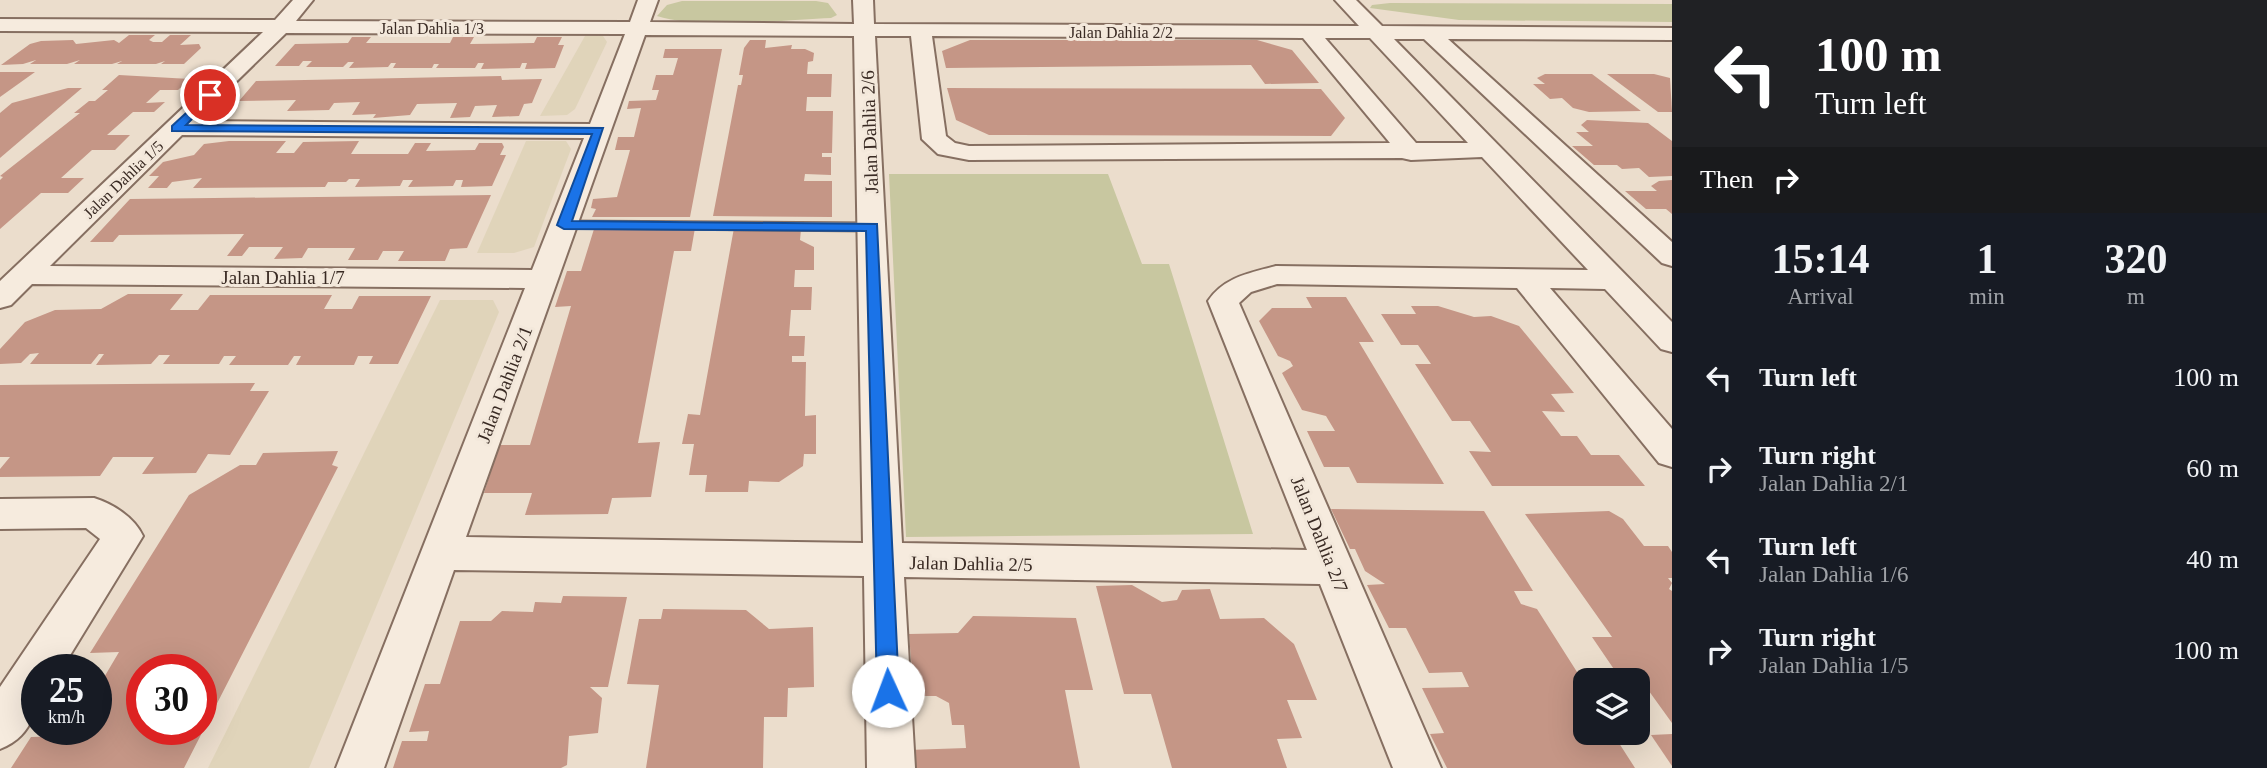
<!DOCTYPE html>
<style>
:root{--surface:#171b24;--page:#20242c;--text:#f1f3f6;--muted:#9ea1a6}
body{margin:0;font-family:"Times New Roman",serif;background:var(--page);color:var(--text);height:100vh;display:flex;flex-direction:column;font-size:26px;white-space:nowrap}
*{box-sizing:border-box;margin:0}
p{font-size:23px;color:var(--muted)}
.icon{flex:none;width:38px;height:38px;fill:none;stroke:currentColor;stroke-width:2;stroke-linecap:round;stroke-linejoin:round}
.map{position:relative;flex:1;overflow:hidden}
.sheet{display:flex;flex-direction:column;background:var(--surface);width:595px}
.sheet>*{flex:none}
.top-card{background:#202124;color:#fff;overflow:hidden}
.fabs{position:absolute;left:1573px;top:668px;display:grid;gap:14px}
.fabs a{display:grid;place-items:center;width:77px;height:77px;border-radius:14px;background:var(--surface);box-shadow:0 7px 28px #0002;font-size:35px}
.speed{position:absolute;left:21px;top:654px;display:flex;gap:14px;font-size:35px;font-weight:700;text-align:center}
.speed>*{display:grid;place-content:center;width:91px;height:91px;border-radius:50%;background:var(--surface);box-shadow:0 7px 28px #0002;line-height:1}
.speed small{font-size:18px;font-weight:400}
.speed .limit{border:10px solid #d22;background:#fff;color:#111}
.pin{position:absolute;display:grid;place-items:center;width:60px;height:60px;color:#fff;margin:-30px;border:4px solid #fff;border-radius:50%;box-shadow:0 2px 7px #0007}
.me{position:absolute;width:77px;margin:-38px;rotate:358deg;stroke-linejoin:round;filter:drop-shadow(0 0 5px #0008)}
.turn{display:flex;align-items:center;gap:24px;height:147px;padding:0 28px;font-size:32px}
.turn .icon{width:91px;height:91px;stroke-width:2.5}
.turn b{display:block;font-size:49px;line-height:60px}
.then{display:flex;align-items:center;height:66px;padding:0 28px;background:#0003;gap:14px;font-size:26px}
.eta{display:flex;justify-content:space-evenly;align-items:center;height:119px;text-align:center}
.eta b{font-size:42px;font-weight:700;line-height:49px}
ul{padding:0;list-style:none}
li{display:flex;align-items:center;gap:21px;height:91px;padding:0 28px}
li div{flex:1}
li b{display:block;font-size:26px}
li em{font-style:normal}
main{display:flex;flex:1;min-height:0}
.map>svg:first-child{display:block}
.farmland{fill:#e0d4ba}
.green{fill:#c8c7a0}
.building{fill:#c59686;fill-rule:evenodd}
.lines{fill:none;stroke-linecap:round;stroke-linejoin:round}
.service-casing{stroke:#866f61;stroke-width:3}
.minor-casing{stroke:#866f61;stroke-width:4}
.service{fill:#f6ebde;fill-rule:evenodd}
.minor{fill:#f6ebde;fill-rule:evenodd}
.route{fill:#1a73e8;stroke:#114b97;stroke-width:2}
.labels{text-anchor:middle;stroke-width:6;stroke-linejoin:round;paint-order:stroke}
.far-street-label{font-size:16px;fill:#392a23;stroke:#f3e8db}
.street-label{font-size:19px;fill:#392a23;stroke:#f3e8db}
</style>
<main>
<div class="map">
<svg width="1672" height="768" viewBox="0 0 1672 768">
<rect width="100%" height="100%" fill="#ebddcc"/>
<g class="farmland">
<polygon points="585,36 603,36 607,42 575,109 567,115 540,116"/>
<polygon points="526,141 566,141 571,149 534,247 514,253 477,253"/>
<polygon points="440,300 493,300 499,312 309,768 208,768"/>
</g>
<g class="green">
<path d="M682,1h134l12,2 9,12 -6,3c-44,2 -136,11 -174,-2l10,-11z"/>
<polygon points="1390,3 1672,4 1672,22 1459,20 1370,8 1372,5"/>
<polygon points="889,174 1108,174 1142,264 1169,264 1253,534 906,537"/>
</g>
<g class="building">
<polygon points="129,35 155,35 149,40 153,42 162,42 170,35 191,35 180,45 199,44 201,48 184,64 161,64 165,61 156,64 117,64 122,61 112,64 74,64 80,60 67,64 30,64 36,60 23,64 1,65 30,44 41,41 73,40 76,44 114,40 119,43"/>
<polygon points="352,37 371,37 366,43 450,43 453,37 474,37 470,44 534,43 537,37 562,37 558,45 564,45 555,68 525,69 527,63 522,63 520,68 481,69 484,63 478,63 475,68 436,68 439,64 434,64 432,68 393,68 396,63 391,63 388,67 349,68 354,62 348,62 343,67 306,67 312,61 303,61 299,66 275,66 295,44 348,43"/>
<polygon points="750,40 766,40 765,48 792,45 791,49 805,49 814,53 813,61 808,62 807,74 832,74 831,97 807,97 806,111 833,111 832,153 822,153 822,157 831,157 831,175 805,174 804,181 832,181 832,217 713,216 738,85 741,85 743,75 739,75 744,48"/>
<polygon points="970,40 1257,40 1292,50 1319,83 1265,84 1251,65 946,68 942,51"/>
<polygon points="665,49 722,49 690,217 592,217 596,209 591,208 593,199 617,197 630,150 615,150 618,137 634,137 641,108 627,109 629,101 656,100 659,90 652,90 656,75 673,75 678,58 663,58"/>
<polygon points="0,72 35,72 0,97"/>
<polygon points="1545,74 1592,74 1641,111 1589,112 1573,108 1562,98 1550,99 1533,84 1545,84 1537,78"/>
<polygon points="1607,74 1654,74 1670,78 1672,112 1658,112"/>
<polygon points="119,75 190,79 178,90 160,90 146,103 165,102 154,112 133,112 107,135 130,135 115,150 92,150 61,178 84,178 68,193 41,193 0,229 0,180 3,177 0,176 80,113 74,113 89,101 95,101 108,90 102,90"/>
<polygon points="501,76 502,80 542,79 532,103 524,104 519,116 492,117 497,105 475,106 470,117 450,118 457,103 417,104 410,115 373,118 376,114 352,115 360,102 334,103 329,110 287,111 296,100 239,101 256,81"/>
<polygon points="68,88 82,88 0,158 0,113 12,103"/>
<polygon points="947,88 1321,89 1345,118 1331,136 989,135 956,120"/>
<polygon points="1587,120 1648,123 1672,141 1672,176 1649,177 1639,168 1622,169 1617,165 1594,165 1572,146 1593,146 1576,132 1589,132 1581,125"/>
<polygon points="229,141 286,141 276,153 294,153 303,142 359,141 351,154 408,154 415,143 431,143 426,151 475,150 479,143 502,143 504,147 500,155 506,155 492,186 461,187 463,180 456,180 453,186 408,187 413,180 403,180 400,186 355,187 360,179 349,179 346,182 328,182 325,187 193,188 202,178 172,182 167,188 148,188 159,176 149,176 163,162 194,155 204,144"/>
<polygon points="1672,180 1672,214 1666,209 1646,209 1625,191 1657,191 1651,186 1659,181"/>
<polygon points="491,195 467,248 450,249 445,261 398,261 404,251 383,251 378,260 348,260 355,248 308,248 302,258 274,259 283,247 249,247 242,256 227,256 244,234 119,235 113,242 90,242 130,199"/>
<polygon points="695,228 691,251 674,251 638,443 660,442 651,497 612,498 608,514 525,515 532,493 484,493 499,445 530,445 571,306 555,307 567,271 581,271 594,229"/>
<polygon points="734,228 801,229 800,240 814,247 814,270 795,270 794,287 812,287 811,310 791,310 789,336 805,336 804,356 792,356 792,362 806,362 805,416 816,415 816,454 804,454 803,466 779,482 749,481 748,492 705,492 707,475 689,475 694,444 682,444 688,414 700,415"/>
<polygon points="128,294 183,294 170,310 198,310 210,295 332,295 324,309 352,309 359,296 431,296 398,364 369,364 373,356 358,356 354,365 296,365 301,356 294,356 288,365 229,365 236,356 224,356 219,364 163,364 170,355 159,355 151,364 96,365 104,354 99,354 91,364 30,364 39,353 30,354 21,363 0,364 0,349 25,322 55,310 101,309"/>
<polygon points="1306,297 1346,297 1374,342 1359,342 1444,484 1357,483 1349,467 1324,467 1307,431 1335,431 1326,416 1302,410 1282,373 1293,366 1290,361 1278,356 1259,321 1272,308 1312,308"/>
<polygon points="1411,306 1438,306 1474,317 1491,316 1519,326 1574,393 1551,394 1565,412 1542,411 1561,436 1577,436 1591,455 1619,455 1645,486 1492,486 1469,451 1491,452 1470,421 1452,421 1415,364 1431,364 1418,345 1401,345 1381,314 1416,314"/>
<polygon points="255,383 250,391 269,391 230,455 208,454 196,473 142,474 154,457 113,457 100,476 0,477 0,469 10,457 0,457 0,385"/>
<path d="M338,451l-6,14 6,2 -154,301h-173l20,-31 38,-1 4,-6h23v-39l23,-39 -29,1 99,-158 51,-30h16l7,-12zM142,670h59v60h-59z"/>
<polygon points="1331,509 1484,511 1533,591 1514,591 1521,604 1537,609 1584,683 1573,690 1586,710 1586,720 1577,721 1587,736 1617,740 1635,768 1447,768 1430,734 1444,733 1422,688 1469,687 1462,672 1429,673 1406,628 1389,628 1367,585 1385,584 1365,571 1355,549 1350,549"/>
<polygon points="1609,511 1623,519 1644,546 1668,546 1672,552 1672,578 1668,578 1672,583 1669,589 1672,591 1672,723 1641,680 1622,681 1592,637 1612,637 1525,514"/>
<polygon points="1132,585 1162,602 1177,600 1182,590 1210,589 1220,619 1264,618 1294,644 1317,700 1287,700 1302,738 1277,739 1287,768 1172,768 1151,694 1124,694 1096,586"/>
<polygon points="563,596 627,597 608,687 590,687 602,698 598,733 569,736 567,765 561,768 393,768 402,741 427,741 429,731 409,732 425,684 440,684 460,621 491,621 502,611 533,612 535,602 561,603"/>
<polygon points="663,609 746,610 769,629 813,627 814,687 788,688 787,717 764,717 763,768 646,768 659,685 627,684 639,619 661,619"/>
<polygon points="973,616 1076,618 1093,690 1065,690 1080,768 909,768 908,750 966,748 964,725 952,725 949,703 936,696 914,696 909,634 958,633"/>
<polygon points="1672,734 1672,766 1651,735"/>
</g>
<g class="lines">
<g class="service-casing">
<polygon id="service" points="564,221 872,223 879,227 872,231 559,228 557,225"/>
</g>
<g class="minor-casing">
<g id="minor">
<path d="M293,0h20l-17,21 334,1 8,-22h20l-8,22 204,2 -1,-24h20l1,24 485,2 -24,-26h21l26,26 290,2v12l-224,-1 224,203v24l-10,-3 -238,-224h-30l278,283v30l-11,-3 -56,-60 -55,-1 122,141v38l-13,-4 -142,-175 -240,-4 -26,8 -12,11 202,465h-48l-73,-184 -416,-7 11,191h-48l-3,-192 -410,-6 -70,198h-48l189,-480 -493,-4 -21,21 -11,3v-27l263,-249 -263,-1v-12l275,1zM286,33l339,1 -35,90 -394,-3zM645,35l209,1 9,507 -397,-6zM875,36h36l11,103 16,15 31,6 433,-2 9,2 71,-3 106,113 -312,-4c-26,7 -52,11 -68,35l99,249 -405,-7zM932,36l371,2 87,105 -421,3 -14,-3 -9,-7zM1325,38h45l98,105h-52zM182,135l402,3 -52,132 -482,-4z"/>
<path d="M94,498c19,6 40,19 49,38l-82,134h-24c0,35 0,64 -37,79v-62l100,-148 -14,-11 -86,1v-30z"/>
</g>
</g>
<use href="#service" class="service"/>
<use href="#minor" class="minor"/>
</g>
<polygon class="route" points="210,91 214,92 214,97 186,125 603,128 572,221 877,224 899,691 895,698 888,701 880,698 877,691 866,231 564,229 557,225 592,134 172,131 172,126"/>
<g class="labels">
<g class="far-street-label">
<text x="432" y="34">Jalan Dahlia 1/3</text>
<text x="1121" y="38">Jalan Dahlia 2/2</text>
<text transform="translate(123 179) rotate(-44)" y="6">Jalan Dahlia 1/5</text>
</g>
<g class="street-label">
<text transform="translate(869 132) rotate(-92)" y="7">Jalan Dahlia 2/6</text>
<text x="283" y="284">Jalan Dahlia 1/7</text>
<text transform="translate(504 384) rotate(-69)" y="7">Jalan Dahlia 2/1</text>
<text transform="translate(1320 534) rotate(68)" y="7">Jalan Dahlia 2/7</text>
<text transform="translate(971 563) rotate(1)" y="7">Jalan Dahlia 2/5</text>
</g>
</g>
</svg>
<div class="fabs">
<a><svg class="icon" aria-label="layers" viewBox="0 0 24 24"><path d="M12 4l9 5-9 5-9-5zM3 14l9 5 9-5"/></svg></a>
</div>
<div class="speed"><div>25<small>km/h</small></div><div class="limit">30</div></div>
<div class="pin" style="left:210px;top:95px;background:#d93025"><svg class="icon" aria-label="arrive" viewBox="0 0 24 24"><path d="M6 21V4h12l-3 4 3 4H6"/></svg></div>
<svg class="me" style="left:888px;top:691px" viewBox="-20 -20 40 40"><circle r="19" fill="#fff"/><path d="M0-13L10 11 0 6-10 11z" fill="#1a73e8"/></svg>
</div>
<section class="sheet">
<div class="top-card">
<div class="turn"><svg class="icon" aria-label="left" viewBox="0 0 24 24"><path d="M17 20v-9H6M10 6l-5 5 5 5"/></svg><div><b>100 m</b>Turn left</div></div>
<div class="then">Then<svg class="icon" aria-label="right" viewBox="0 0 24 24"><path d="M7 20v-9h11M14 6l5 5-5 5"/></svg></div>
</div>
<div class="eta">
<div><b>15:14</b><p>Arrival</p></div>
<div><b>1</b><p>min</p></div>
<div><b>320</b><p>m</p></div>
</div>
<ul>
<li><svg class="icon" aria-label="left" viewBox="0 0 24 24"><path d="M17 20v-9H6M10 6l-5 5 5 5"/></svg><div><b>Turn left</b></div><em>100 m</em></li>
<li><svg class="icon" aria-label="right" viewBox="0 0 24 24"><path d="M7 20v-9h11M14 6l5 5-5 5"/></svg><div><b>Turn right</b><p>Jalan Dahlia 2/1</p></div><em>60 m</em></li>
<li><svg class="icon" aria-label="left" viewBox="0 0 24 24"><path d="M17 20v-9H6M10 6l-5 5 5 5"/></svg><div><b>Turn left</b><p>Jalan Dahlia 1/6</p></div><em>40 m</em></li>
<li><svg class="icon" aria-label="right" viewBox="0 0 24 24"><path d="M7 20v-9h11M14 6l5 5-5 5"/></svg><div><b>Turn right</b><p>Jalan Dahlia 1/5</p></div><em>100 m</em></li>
</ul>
</section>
</main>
